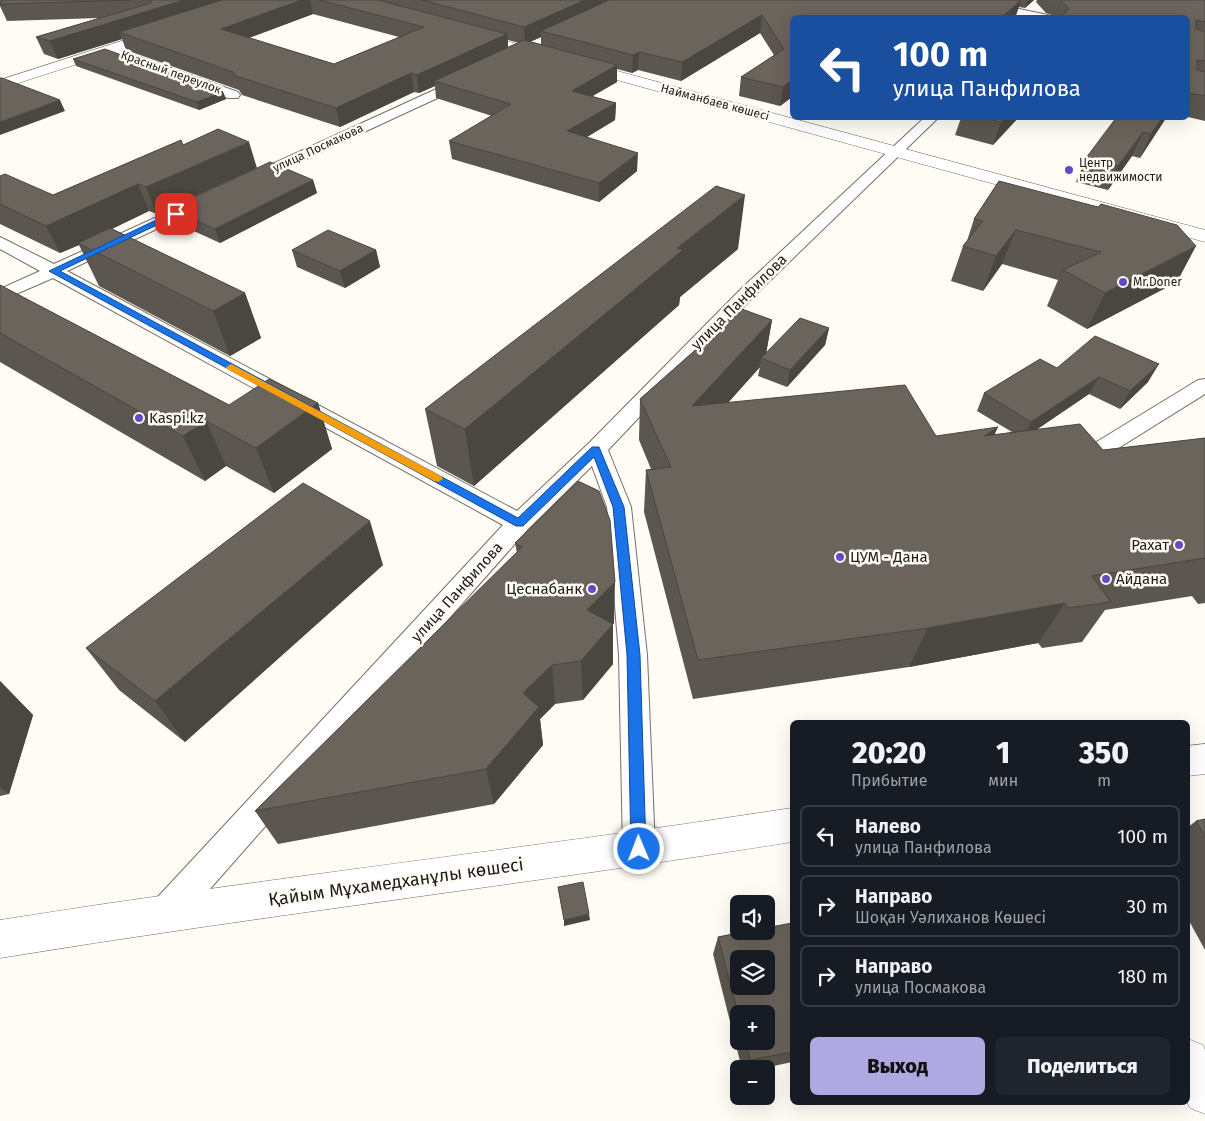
<!DOCTYPE html>
<html lang="ru">
<meta charset="utf-8">
<style>
:root{--surface:#171b24;--page:#20242c;--text:#f1f3f6;--muted:#9ea1a6;--line:#363941;--accent:#b0a8e0}
body{margin:0;font-family:"Fira Sans",sans-serif;background:var(--page);color:var(--text);height:100vh;display:flex;flex-direction:column;font-size:19px;white-space:nowrap}
*{box-sizing:border-box;margin:0}
p{font-size:16px;color:var(--muted)}
.icon{flex:none;width:28px;height:28px;fill:none;stroke:currentColor;stroke-width:2;stroke-linecap:round;stroke-linejoin:round}
.map{position:relative;flex:1;overflow:hidden}
.panel{position:absolute;left:790px;top:720px;width:400px;height:385px;display:flex;flex-direction:column;background:var(--surface);border-radius:8px;box-shadow:0 5px 20px #0002}
.panel>*{flex:none}
.hud{position:absolute;left:790px;top:15px;width:400px;height:105px;border-radius:8px;box-shadow:0 5px 20px #0002;background:#1a4fa0;color:#fff;overflow:hidden}
.fabs{position:absolute;left:730px;top:895px;display:grid;gap:10px}
.fabs a{display:grid;place-items:center;width:45px;height:45px;border-radius:8px;background:var(--surface);box-shadow:0 5px 20px #0002;font-size:25px}
.pin{position:absolute;display:grid;place-items:center;width:42px;height:42px;color:#fff;margin:-21px;border-radius:10px;box-shadow:0 2px 8px #0006}
.me{position:absolute;width:55px;margin:-28px;rotate:359deg;stroke-linejoin:round;filter:drop-shadow(0 0 4px #0008)}
.turn{display:flex;align-items:center;gap:18px;height:105px;padding:0 20px;font-size:22px}
.turn .icon{width:65px;height:65px;stroke-width:2.5}
.turn b{display:block;font-size:35px;line-height:42px}
.eta{display:flex;justify-content:space-evenly;align-items:center;height:85px;text-align:center}
.eta b{font-size:30px;font-weight:800;line-height:35px}
.button{display:flex;gap:10px;margin-top:auto;padding:10px 20px}
.button a{flex:1;height:58px;border-radius:8px;background:var(--accent);color:#111;font-size:20px;font-weight:800;line-height:58px;text-align:center}
.button a+a{background:var(--page);color:var(--text)}
ul{padding:0;list-style:none}
li{display:flex;align-items:center;gap:15px;height:62px;margin:0 10px 8px;padding:0 10px;border:2px solid var(--line);border-radius:8px}
li div{flex:1}
li b{display:block;font-size:19px}
li em{font-style:normal}
.map>svg:first-child{display:block}
.lines{fill:none;stroke-linecap:round;stroke-linejoin:round}
.minor-casing{stroke:#756f67;stroke-width:2}
.tertiary-casing{stroke:#756f67;stroke-width:1}
.secondary-casing{stroke:#756f67;stroke-width:1}
.minor{fill:#fff;fill-rule:evenodd}
.tertiary{fill:#fff;fill-rule:evenodd}
.secondary{fill:#fff;fill-rule:evenodd}
.wall{fill:#5b564f;fill-rule:evenodd}
.shaded-wall{fill:#4a4640}
.building{fill:#6a645c;stroke:#4a4640;fill-rule:evenodd}
.route{fill:#1a73e8;stroke:#114b97}
.slow{fill:#f59e0b}
.poi-dot{fill:#604cc4;stroke:#fffbf5;stroke-width:2}
.labels{text-anchor:middle;stroke-width:5;stroke-linejoin:round;paint-order:stroke}
.far-street-label{font-size:12px;fill:#201e1b;stroke:#fffbf5}
.far-poi-label{font-size:12px;fill:#201e1b;stroke:#fffbf5;text-anchor:start}
.street-label{font-size:15px;fill:#201e1b;stroke:#fffbf5}
.poi-label{font-size:15px;fill:#201e1b;stroke:#fffbf5;text-anchor:start}
.near-street-label{font-size:18px;fill:#201e1b;stroke:#fffbf5}
</style>
<div class="map">
<svg width="1205" height="1121" viewBox="0 0 1205 1121">
<rect width="100%" height="100%" fill="#fffbf5"/>
<g class="lines">
<g class="minor-casing">
<g id="minor">
<polygon points="955,0 976,0 1048,15 1053,18 1029,18 960,3"/>
<polygon points="109,46 238,92 240,95 238,98 228,98 105,53 103,50"/>
<polygon points="467,75 472,76 473,79 472,82 254,183 244,183 241,180 244,177"/>
<polygon points="924,118 938,118 754,296 608,450 631,507 647,655 655,849 650,860 639,865 628,860 623,849 619,655 607,507 592,466 528,529 179,924 167,929 155,924 150,912 155,900 503,525 53,278 0,301 0,289 40,271 0,249 0,237 54,264 196,199 208,199 210,202 208,205 67,271 517,511 588,444 742,288"/>
<polygon points="1205,379 1205,394 1096,462 1088,465 1080,462 1077,457 1080,452 1198,380"/>
</g>
</g>
<g class="tertiary-casing">
<g id="tertiary">
<polygon points="473,32 1205,230 1205,242 468,39 467,36"/>
<polygon points="1205,744 1205,774 1188,776 1188,746"/>
<path d="M792,808v34c-263,42 -529,73 -792,116v-38c263,-42 528,-71 792,-112z"/>
<polygon points="1188,1039 1203,1045 1205,1050 1205,1114 1190,1108 1187,1102"/>
</g>
</g>
<g class="secondary-casing">
<polygon id="secondary" points="159,29 164,30 165,33 164,36 0,89 0,80"/>
</g>
<use href="#minor" class="minor"/>
<use href="#tertiary" class="tertiary"/>
<use href="#secondary" class="secondary"/>
</g>
<g class="wall">
<path d="M0,0h1034l-9,8 -6,-1 -4,11h-223v79l-12,9 -41,-10 2,-19 33,-22 -14,-22 -79,48 -43,-11 -6,3 -15,-4v13l-25,14 24,7 -1,17 -28,17 50,34 -38,31 -147,-43 -3,-18 43,-25 -56,-18 -1,-12 -16,7 -5,-1 -74,35 -98,-32 -3,-5 -113,-40 -4,-11 -64,20 -14,-5 -8,-17 63,-19 -92,3 -7,-15zM313,14l86,23 -65,27 -85,-26zM541,37v8l-11,-3zM508,40l11,3 -11,4z"/>
<polygon points="1037,0 1205,0 1205,121 1188,117 1188,18 1054,18 1054,16 1046,13 1036,2"/>
<polygon points="73,59 223,92 226,99 199,110 76,66"/>
<polygon points="961,118 1018,118 993,145 955,135"/>
<polygon points="1166,118 1140,158 1132,156 1108,190 1076,182 1086,158"/>
<polygon points="181,140 157,214 149,211 112,229 245,293 261,338 230,356 99,286 79,245 60,253 0,224 0,176 53,195"/>
<polygon points="313,180 317,193 220,243 174,222 169,209"/>
<polygon points="999,181 1177,282 1087,329 1047,306 1058,280 1002,264 983,291 951,281 963,246 967,241 974,219"/>
<polygon points="738,249 680,297 679,305 474,486 437,466 425,409"/>
<polygon points="292,250 376,250 380,267 345,288 297,267"/>
<polygon points="0,285 229,405 318,403 332,449 274,493 226,466 205,481 0,362"/>
<polygon points="772,320 766,353 829,328 825,345 787,387 758,376 760,367 728,402 936,436 995,435 1012,432 977,411 984,393 1057,368 1148,382 1120,409 1089,394 1037,429 1103,450 1205,438 1205,603 1198,604 1192,596 1105,610 1082,642 1042,648 1038,643 909,667 693,699 644,512 646,470 651,469 639,440 640,399 717,331 718,329"/>
<polygon points="578,481 614,623 613,624 613,664 583,700 555,704 540,719 543,745 494,804 278,844 255,811 517,553 515,543"/>
<polygon points="383,565 185,742 119,690 86,648"/>
<polygon points="0,681 33,715 9,794 0,796"/>
<polygon points="1205,819 1205,950 1188,919 1188,827 1196,821"/>
<path d="M792,923v139l-32,7h-18l-29,-115 5,-17zM739,1014l27,27h-27z"/>
</g>
<g class="shaded-wall">
<polygon points="184,0 242,0 119,32 122,39 58,59 50,41"/>
<polygon points="302,0 310,0 313,14 226,46 221,29"/>
<polygon points="585,0 622,0 541,31 541,37 525,44 524,27"/>
<polygon points="1021,0 1015,18 1001,18"/>
<polygon points="1028,0 1034,0 1025,8"/>
<polygon points="762,15 760,33 681,81 682,62"/>
<polygon points="507,34 508,52 434,81 435,86 419,93 417,75"/>
<polygon points="639,52 638,70 632,73 633,55"/>
<polygon points="617,65 617,82 572,108 572,91"/>
<polygon points="411,73 414,92 340,127 336,108"/>
<polygon points="792,80 792,97 780,106 783,87"/>
<polygon points="223,92 226,99 199,110 197,102"/>
<polygon points="60,100 65,111 0,135 0,122"/>
<polygon points="616,103 615,120 567,149 567,131"/>
<polygon points="1005,118 1018,118 993,145 1001,122"/>
<polygon points="1162,118 1166,118 1140,158 1151,134"/>
<polygon points="1143,132 1132,156 1108,190 1118,166"/>
<polygon points="249,142 257,168 157,214 146,187"/>
<polygon points="638,153 637,171 599,202 599,183"/>
<polygon points="313,180 317,193 220,243 215,229"/>
<polygon points="138,184 149,211 80,244 78,243 79,245 60,253 46,226"/>
<polygon points="745,195 738,249 680,297 679,305 474,486 465,429 677,248"/>
<polygon points="1016,230 1002,264 983,291 996,256"/>
<polygon points="1196,246 1177,282 1087,329 1105,293"/>
<polygon points="376,250 380,267 345,288 340,271"/>
<polygon points="245,293 261,338 230,356 213,311"/>
<polygon points="772,320 765,360 761,358 760,367 688,448 692,406"/>
<polygon points="829,328 825,345 787,387 790,370"/>
<polygon points="1159,364 1148,382 1120,409 1130,391"/>
<polygon points="1099,377 1089,394 1023,439 1031,422"/>
<polygon points="318,403 332,449 274,493 256,448"/>
<polygon points="206,421 226,466 205,481 183,436"/>
<polygon points="998,427 979,469 984,436"/>
<polygon points="370,521 383,565 185,742 155,701"/>
<polygon points="615,582 614,623 588,650 587,610"/>
<polygon points="1065,603 1038,643 909,667 928,628"/>
<polygon points="613,624 613,664 583,700 581,661"/>
<polygon points="552,665 555,704 540,719 543,745 494,804 486,769 523,693"/>
<polygon points="0,681 33,715 9,794 0,787"/>
<polygon points="589,914 590,920 564,926 564,920"/>
</g>
<g class="building">
<polygon points="3,0 132,0 0,4 0,3"/>
<polygon points="151,0 184,0 50,41 36,37 151,3"/>
<polygon points="222,0 302,0 221,29 334,64 424,27 319,0 378,0 507,34 417,75 411,73 336,108 236,76 233,72 119,32"/>
<polygon points="422,0 585,0 524,27"/>
<polygon points="609,0 1021,0 1001,18 792,18 792,80 783,87 741,77 784,49 762,15 682,62 639,52 633,55 541,31"/>
<polygon points="1060,0 1205,0 1205,22 1196,20 1196,29 1205,32 1205,61 1197,60 1197,70 1205,72 1205,96 1188,93 1188,18 1060,18 1069,9"/>
<polygon points="524,40 617,65 572,91 616,103 567,131 638,153 599,183 449,141 511,104 434,81"/>
<polygon points="105,49 223,92 197,102 73,59"/>
<polygon points="0,78 2,78 60,100 0,122"/>
<polygon points="984,118 1005,118 1001,122"/>
<polygon points="1116,118 1162,118 1151,134 1143,132 1118,166 1086,158"/>
<polygon points="218,129 249,142 146,187 138,184 46,226 0,204 0,176 5,174 53,195 181,140 183,145"/>
<polygon points="270,162 313,180 215,229 169,209"/>
<polygon points="999,181 1098,207 1101,204 1177,225 1196,246 1105,293 1063,270 1101,252 1016,230 996,256 963,246 983,221 974,219"/>
<polygon points="716,186 745,195 677,248 683,250 465,429 425,409"/>
<polygon points="110,228 245,293 213,311 78,243"/>
<polygon points="328,230 376,250 340,271 292,250"/>
<polygon points="0,285 229,405 269,379 318,403 256,448 206,421 183,436 0,333"/>
<polygon points="739,308 772,320 692,406 905,385 936,436 998,427 984,436 1080,424 1103,450 1205,438 1205,558 1092,576 1111,602 1068,608 1065,603 928,628 698,660 646,470 671,467 640,399 719,329 718,329"/>
<polygon points="800,318 829,328 790,370 761,358"/>
<polygon points="1095,336 1159,364 1130,391 1099,377 1031,422 984,393 1040,359 1057,368"/>
<polygon points="578,481 599,491 610,520 615,582 587,610 613,624 581,661 552,665 523,693 539,707 486,769 255,811 522,547 515,543"/>
<polygon points="303,483 370,521 155,701 86,648"/>
<polygon points="1205,819 1205,836 1196,821"/>
<polygon points="583,882 589,914 564,920 558,887"/>
<path d="M792,923v129l-42,8 -5,-19h21v-27h-27v3l-21,-80 30,-6h18v-3zM739,959h27v27h-27z"/>
</g>
<polygon class="route" points="173,212 180,214 60,271 518,518 592,447 599,447 624,507 640,655 646,849 644,854 639,857 633,854 631,849 627,655 613,507 594,457 523,526 516,526 49,271"/>
<polygon class="slow" points="231,364 441,476 443,479 438,482 434,481 227,369 226,367"/>
<g class="poi-dot">
<circle cx="1069" cy="170" r="5"/>
<circle cx="1123" cy="282" r="5"/>
<circle cx="139" cy="418" r="5"/>
<circle cx="1179" cy="545" r="5"/>
<circle cx="840" cy="557" r="5"/>
<circle cx="1106" cy="579" r="5"/>
<circle cx="592" cy="589" r="5"/>
</g>
<g class="labels">
<g class="far-street-label">
<text transform="translate(171 72) rotate(20)" y="4">Красный переулок</text>
<text transform="translate(715 102) rotate(15)" y="4">Найманбаев көшесі</text>
<text transform="translate(318 148) rotate(-25)" y="4">улица Посмакова</text>
</g>
<g class="far-poi-label">
<text x="1079" y="167">Центр<tspan x="1079" dy="14">недвижимости</tspan></text>
<text x="1133" y="286">Mr.Doner</text>
</g>
<g class="street-label">
<text transform="translate(739 302) rotate(-45)" y="5">улица Панфилова</text>
<text transform="translate(457 592) rotate(-48)" y="5">улица Панфилова</text>
</g>
<g class="poi-label">
<text x="149" y="423">Kaspi.kz</text>
<text x="1169" y="550" text-anchor="end">Рахат</text>
<text x="850" y="562">ЦУМ - Дана</text>
<text x="1116" y="584">Айдана</text>
<text x="582" y="594" text-anchor="end">Цеснабанк</text>
</g>
<g class="near-street-label">
<text transform="translate(396 882) rotate(-8)" y="6">Қайым Мұхамедханұлы көшесі</text>
</g>
</g>
</svg>
<div class="fabs">
<a><svg class="icon" aria-label="sound" viewBox="0 0 24 24"><path d="M4 9h4l5-4v14l-5-4H4zM17 9q2 3 0 6"/></svg></a>
<a><svg class="icon" aria-label="layers" viewBox="0 0 24 24"><path d="M12 4l9 5-9 5-9-5zM3 14l9 5 9-5"/></svg></a>
<a>+</a>
<a>−</a>
</div>
<div class="pin" style="left:176px;top:214px;background:#d93025"><svg class="icon" aria-label="arrive" viewBox="0 0 24 24"><path d="M6 21V4h12l-3 4 3 4H6"/></svg></div>
<svg class="me" style="left:639px;top:849px" viewBox="-20 -20 40 40"><circle r="17" fill="#1a73e8" stroke="#fff" stroke-width="3"/><path d="M0-11L8 9 0 5-8 9z" fill="#fff"/></svg>
<div class="hud">
<div class="turn"><svg class="icon" aria-label="left" viewBox="0 0 24 24"><path d="M17 20v-9H6M10 6l-5 5 5 5"/></svg><div><b>100 m</b>улица Панфилова</div></div>
</div>
<section class="panel">
<div class="eta">
<div><b>20:20</b><p>Прибытие</p></div>
<div><b>1</b><p>мин</p></div>
<div><b>350</b><p>m</p></div>
</div>
<ul>
<li><svg class="icon" aria-label="left" viewBox="0 0 24 24"><path d="M17 20v-9H6M10 6l-5 5 5 5"/></svg><div><b>Налево</b><p>улица Панфилова</p></div><em>100 m</em></li>
<li><svg class="icon" aria-label="right" viewBox="0 0 24 24"><path d="M7 20v-9h11M14 6l5 5-5 5"/></svg><div><b>Направо</b><p>Шоқан Уәлиханов Көшесі</p></div><em>30 m</em></li>
<li><svg class="icon" aria-label="right" viewBox="0 0 24 24"><path d="M7 20v-9h11M14 6l5 5-5 5"/></svg><div><b>Направо</b><p>улица Посмакова</p></div><em>180 m</em></li>
</ul>
<div class="button"><a>Выход</a><a>Поделиться</a></div>
</section>
</div>
